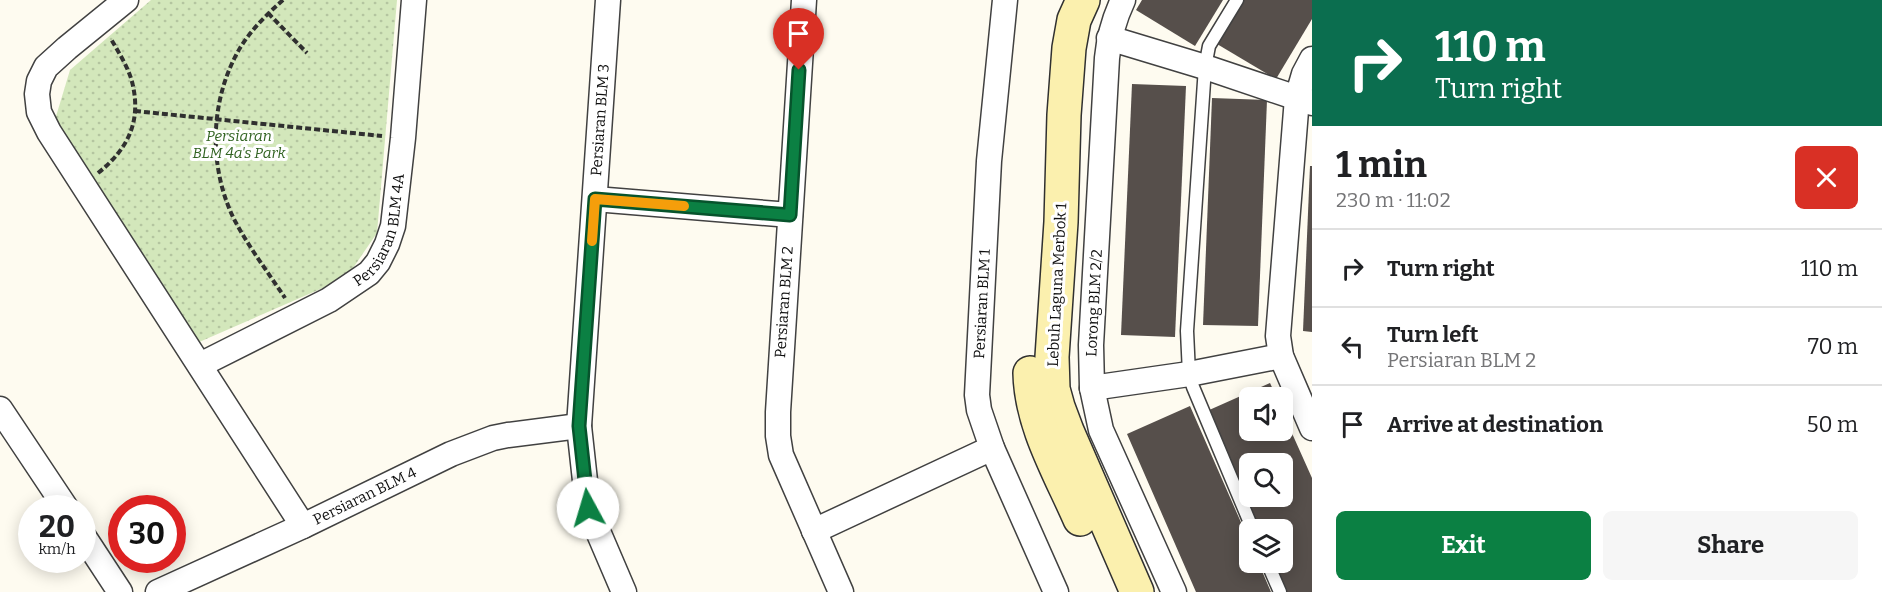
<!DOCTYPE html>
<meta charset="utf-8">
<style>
:root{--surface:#fff;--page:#f6f6f6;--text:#202124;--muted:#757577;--line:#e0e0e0;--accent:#0b8043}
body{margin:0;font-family:Bitter,serif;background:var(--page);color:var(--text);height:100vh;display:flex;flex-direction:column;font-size:22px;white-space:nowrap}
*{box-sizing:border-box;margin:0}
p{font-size:20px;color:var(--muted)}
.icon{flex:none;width:33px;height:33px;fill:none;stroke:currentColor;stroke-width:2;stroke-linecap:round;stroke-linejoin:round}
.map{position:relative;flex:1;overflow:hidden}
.details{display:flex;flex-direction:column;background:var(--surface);width:570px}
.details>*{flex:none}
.top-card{background:#0b6e4f;color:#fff;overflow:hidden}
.tools{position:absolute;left:1239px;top:387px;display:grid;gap:12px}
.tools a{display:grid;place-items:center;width:54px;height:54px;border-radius:9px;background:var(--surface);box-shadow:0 3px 15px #0003;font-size:30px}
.speed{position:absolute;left:18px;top:495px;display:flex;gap:12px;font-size:30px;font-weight:700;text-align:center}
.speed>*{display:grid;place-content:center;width:78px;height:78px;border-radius:50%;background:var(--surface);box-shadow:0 3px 15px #0003;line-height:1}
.speed small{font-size:15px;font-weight:400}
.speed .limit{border:9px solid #d22;background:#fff;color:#111}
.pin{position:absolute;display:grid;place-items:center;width:51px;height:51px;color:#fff;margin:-62px -26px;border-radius:50% 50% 50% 0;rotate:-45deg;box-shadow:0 0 6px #0007}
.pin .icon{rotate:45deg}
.me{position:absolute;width:66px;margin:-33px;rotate:354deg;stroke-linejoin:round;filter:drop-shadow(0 0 4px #0008)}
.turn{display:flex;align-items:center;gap:21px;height:126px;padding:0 24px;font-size:27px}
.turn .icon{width:78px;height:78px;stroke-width:2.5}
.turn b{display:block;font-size:42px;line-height:51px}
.round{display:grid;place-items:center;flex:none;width:63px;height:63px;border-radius:9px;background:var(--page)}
.overview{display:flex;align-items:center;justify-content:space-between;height:102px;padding:0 24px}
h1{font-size:36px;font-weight:700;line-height:45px}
.button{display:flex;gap:12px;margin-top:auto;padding:12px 24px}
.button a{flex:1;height:69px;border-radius:9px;background:var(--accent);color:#fff;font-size:24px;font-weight:700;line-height:69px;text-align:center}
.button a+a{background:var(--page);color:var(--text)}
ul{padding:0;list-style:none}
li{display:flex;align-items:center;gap:18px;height:78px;padding:0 24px;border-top:2px solid var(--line)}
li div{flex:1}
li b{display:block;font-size:22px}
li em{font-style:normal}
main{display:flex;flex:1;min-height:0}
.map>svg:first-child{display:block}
.park{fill:url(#park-dots)}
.building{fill:#564f4b;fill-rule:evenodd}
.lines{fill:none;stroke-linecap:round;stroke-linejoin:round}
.lane-casing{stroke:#414141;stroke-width:15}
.street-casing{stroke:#414141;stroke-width:27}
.secondary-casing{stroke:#303030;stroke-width:36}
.path{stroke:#303030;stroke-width:4;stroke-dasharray:6 3;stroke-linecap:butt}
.lane{stroke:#fff;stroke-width:12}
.street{stroke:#fff;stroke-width:24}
.secondary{stroke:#fbf0ae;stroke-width:33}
.route-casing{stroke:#07532c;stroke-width:15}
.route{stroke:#0b8043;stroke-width:10}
.slow{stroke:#f59e0b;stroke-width:10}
.labels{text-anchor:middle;stroke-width:6;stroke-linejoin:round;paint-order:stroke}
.street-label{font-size:15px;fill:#0e0e0e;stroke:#fff}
.park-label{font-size:15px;font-style:italic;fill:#316321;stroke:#fff}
</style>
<main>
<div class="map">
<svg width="1312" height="592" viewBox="0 0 1312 592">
<defs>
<pattern id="park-dots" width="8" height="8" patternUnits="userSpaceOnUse" patternTransform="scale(1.5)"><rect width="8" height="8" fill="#d3e7bb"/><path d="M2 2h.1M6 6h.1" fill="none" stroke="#b4c5a0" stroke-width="1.8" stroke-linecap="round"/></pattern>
</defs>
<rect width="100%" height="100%" fill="#fefbf0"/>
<polygon class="park" points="151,0 397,0 377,233 353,268 325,287 197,343 54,123 70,70"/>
<g class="building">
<polygon points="1142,0 1223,0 1195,46 1136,10"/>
<polygon points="1244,0 1312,0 1312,19 1276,79 1217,44"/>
<polygon points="1132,84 1186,86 1175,337 1121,335"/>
<polygon points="1212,98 1267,100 1258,326 1203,325"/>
<polygon points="1310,166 1312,166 1312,332 1303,331"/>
<path d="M1270,383l7,15h-27v32h32v-19l30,67v114h-26l-13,-30h9v-32h-24l-51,-119zM1250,464h32v32h-32z"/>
<polygon points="1190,406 1250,543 1250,562 1258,562 1271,592 1196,592 1127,434"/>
</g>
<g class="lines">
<g class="lane-casing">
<g id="lane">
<polyline points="1237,0 1209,46 1205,67 1187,331 1189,374 1193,387 1253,530"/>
<polyline points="1267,562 1280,592"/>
</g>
</g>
<g class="street-casing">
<g id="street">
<polyline points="126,0 67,48 46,67 39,81 37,94 39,112 49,132 303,526"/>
<polyline points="608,0 579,426 588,508 624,592"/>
<polyline points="804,0 778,412 778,436 781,455 841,592"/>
<polyline points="1005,0 989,161 977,395 979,410 992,448 1056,592"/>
<path d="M1123,0c-9,19 -14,37 -16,58l-16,287 1,43 9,42 73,162"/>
<polyline points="1109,38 1205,67 1312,103"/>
<polyline points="1312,59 1304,74 1297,98 1278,336 1281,356 1312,428"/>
<polyline points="595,199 790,215"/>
<path id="s1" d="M200,365l129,-65 40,-27 9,-11 9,-18 6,-18 10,-88 11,-138"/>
<polyline points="1092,388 1189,374 1281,356"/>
<polyline points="0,409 66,508"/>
<polyline points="814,531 992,448"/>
<polyline points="82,534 120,592"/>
<path id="s2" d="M158,592l145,-66 148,-72 42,-16 15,-3 71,-9"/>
</g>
</g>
<g class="secondary-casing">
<g id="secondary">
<polyline points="1083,0 1074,20 1069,48 1064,115 1061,222 1052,357 1053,389 1058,407 1067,431 1137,592"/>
<path d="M1030,373c1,52 30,100 50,146"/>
</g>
</g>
<g class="path">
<path d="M283,0c-16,14 -32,30 -43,48 -30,51 -32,116 -7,169 14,28 35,55 52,81"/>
<polyline points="268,13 307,53"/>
<polyline points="135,111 382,136"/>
<path d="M98,173c29,-23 43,-50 35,-87 -3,-16 -14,-33 -22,-47"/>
</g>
<use href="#lane" class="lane"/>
<use href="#street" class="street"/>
<use href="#secondary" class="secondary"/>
</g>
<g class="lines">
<g class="route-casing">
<polyline id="route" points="588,508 579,426 595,199 790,215 799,70"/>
</g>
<use href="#route" class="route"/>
<polyline class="slow" points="592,241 595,199 684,206"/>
</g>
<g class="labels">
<g class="street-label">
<text transform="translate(600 120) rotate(-86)" y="5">Persiaran BLM 3</text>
<text dy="5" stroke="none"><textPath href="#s1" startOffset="237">Persiaran BLM 4A</textPath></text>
<text transform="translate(1057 285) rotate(-87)" y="5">Lebuh Laguna Merbok 1</text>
<text transform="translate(784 302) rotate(-86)" y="5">Persiaran BLM 2</text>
<text transform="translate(1094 303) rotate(-87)" y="5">Lorong BLM 2/2</text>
<text transform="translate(982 304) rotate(-87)" y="5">Persiaran BLM 1</text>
<text dy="5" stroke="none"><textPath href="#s2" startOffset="228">Persiaran BLM 4</textPath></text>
</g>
<g class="park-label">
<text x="239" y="141">Persiaran<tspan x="239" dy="17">BLM 4a's Park</tspan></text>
</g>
</g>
</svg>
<div class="tools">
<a><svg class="icon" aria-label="sound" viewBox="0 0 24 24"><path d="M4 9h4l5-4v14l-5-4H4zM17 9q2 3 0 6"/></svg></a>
<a><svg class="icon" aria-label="search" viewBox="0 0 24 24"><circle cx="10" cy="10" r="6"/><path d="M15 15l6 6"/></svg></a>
<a><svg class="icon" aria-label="layers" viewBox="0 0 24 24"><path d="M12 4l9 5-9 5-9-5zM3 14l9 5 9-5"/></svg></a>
</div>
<div class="speed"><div>20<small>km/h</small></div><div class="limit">30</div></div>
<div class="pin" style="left:799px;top:70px;background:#d93025"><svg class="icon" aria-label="arrive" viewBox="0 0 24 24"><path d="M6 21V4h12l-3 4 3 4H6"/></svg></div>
<svg class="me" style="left:588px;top:508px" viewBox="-20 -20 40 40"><circle r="19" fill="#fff"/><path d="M0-13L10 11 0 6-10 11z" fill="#0b8043"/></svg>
</div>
<section class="details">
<div class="top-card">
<div class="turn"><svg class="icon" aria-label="right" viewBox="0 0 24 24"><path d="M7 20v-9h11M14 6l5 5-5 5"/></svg><div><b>110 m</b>Turn right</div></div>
</div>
<div class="overview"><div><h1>1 min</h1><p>230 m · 11:02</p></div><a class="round" style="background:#d93025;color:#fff"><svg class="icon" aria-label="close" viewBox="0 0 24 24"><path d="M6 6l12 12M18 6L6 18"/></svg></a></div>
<ul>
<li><svg class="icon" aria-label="right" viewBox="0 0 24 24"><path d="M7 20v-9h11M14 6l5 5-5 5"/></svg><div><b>Turn right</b></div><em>110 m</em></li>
<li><svg class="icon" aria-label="left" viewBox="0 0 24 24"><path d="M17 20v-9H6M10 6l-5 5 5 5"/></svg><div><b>Turn left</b><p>Persiaran BLM 2</p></div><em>70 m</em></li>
<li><svg class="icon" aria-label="arrive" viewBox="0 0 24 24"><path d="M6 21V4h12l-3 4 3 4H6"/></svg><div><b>Arrive at destination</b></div><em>50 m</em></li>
</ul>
<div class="button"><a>Exit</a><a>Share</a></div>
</section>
</main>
